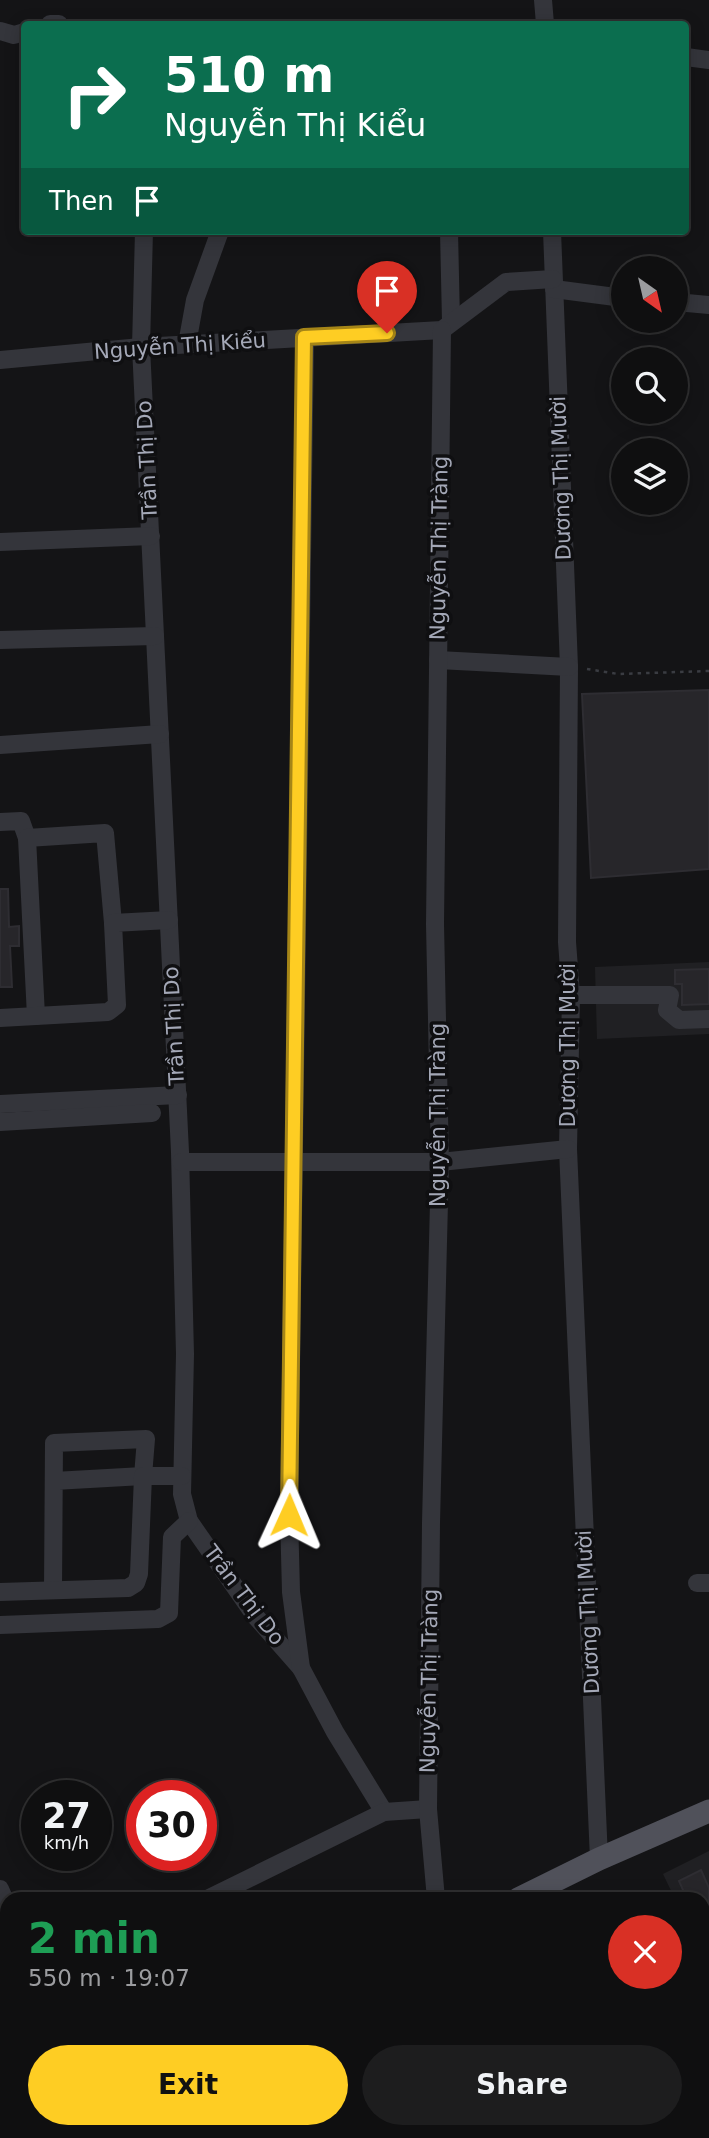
<!DOCTYPE html>
<meta charset="utf-8">
<style>
:root{--surface:#0f0f10;--page:#1d1d1e;--text:#f1f3f6;--muted:#9b9c9f;--line:#2f2f30;--accent:#fecd23}
body{margin:0;font-family:"DejaVu Sans",sans-serif;background:var(--page);color:var(--text);height:100vh;display:flex;flex-direction:column;font-size:26px;white-space:nowrap}
*{box-sizing:border-box;margin:0}
p{font-size:23px;color:var(--muted)}
.icon{flex:none;width:38px;height:38px;fill:none;stroke:currentColor;stroke-width:2;stroke-linecap:round;stroke-linejoin:round}
.map{position:relative;flex:1;overflow:hidden}
.panel{position:absolute;left:0px;top:1892px;width:710px;height:247px;display:flex;flex-direction:column;background:var(--surface);border-radius:21px 21px 0 0;box-shadow:0 4px 18px #0003,0 0 0 2px var(--line)}
.panel>*{flex:none}
.hud{position:absolute;left:21px;top:21px;width:668px;height:214px;border-radius:7px;box-shadow:0 4px 18px #0003,0 0 0 2px var(--line);background:#0b6e4f;color:#fff;overflow:hidden}
.needle{width:46px;rotate:146deg}
.controls{position:absolute;left:611px;top:256px;display:grid;gap:14px}
.controls a{display:grid;place-items:center;width:77px;height:77px;border-radius:50%;background:var(--surface);box-shadow:0 4px 18px #0003,0 0 0 2px var(--line);font-size:35px}
.speed{position:absolute;left:21px;top:1780px;display:flex;gap:14px;font-size:35px;font-weight:700;text-align:center}
.speed>*{display:grid;place-content:center;width:91px;height:91px;border-radius:50%;background:var(--surface);box-shadow:0 4px 18px #0003,0 0 0 2px var(--line);line-height:1}
.speed small{font-size:18px;font-weight:400}
.speed .limit{border:10px solid #d22;background:#fff;color:#111}
.pin{position:absolute;display:grid;place-items:center;width:60px;height:60px;color:#fff;margin:-72px -30px;border-radius:50% 50% 50% 0;rotate:-45deg;box-shadow:0 0 7px #0007}
.pin .icon{rotate:45deg}
.me{position:absolute;width:77px;margin:-38px;rotate:1deg;stroke-linejoin:round;filter:drop-shadow(0 0 5px #0008)}
.turn{display:flex;align-items:center;gap:24px;height:147px;padding:0 28px;font-size:32px}
.turn .icon{width:91px;height:91px;stroke-width:2.5}
.turn b{display:block;font-size:49px;line-height:60px}
.then{display:flex;align-items:center;height:66px;padding:0 28px;background:#0003;gap:14px;font-size:26px}
.round{display:grid;place-items:center;flex:none;width:74px;height:74px;border-radius:37px;background:var(--page)}
.overview{display:flex;align-items:center;justify-content:space-between;height:119px;padding:0 28px}
h1{font-size:42px;font-weight:800;line-height:52px;color:#1e9e55}
.cta{display:flex;gap:14px;margin-top:auto;padding:14px 28px}
.cta a{flex:1;height:80px;border-radius:42px;background:var(--accent);color:#111;font-size:28px;font-weight:800;line-height:80px;text-align:center}
.cta a+a{background:var(--page);color:var(--text)}
.map>svg:first-child{display:block}
.built{fill:#202023}
.building{fill:#27262a;stroke:#2e2d32;stroke-width:2}
.lines{fill:none;stroke-linecap:round;stroke-linejoin:round}
.path{stroke:#3a3c42;stroke-width:2.5;stroke-dasharray:3.5 5;stroke-linecap:butt}
.minor{stroke:#34353b;stroke-width:18}
.major{stroke:#50515a;stroke-width:23}
.route-casing{stroke:#a58517;stroke-width:18}
.route{stroke:#fecd23;stroke-width:12}
.labels{text-anchor:middle;stroke-width:7;stroke-linejoin:round;paint-order:stroke}
.street-label{font-size:21px;fill:#a4a8b7;stroke:#0f0f11}
</style>
<div class="map">
<svg width="709" height="2138" viewBox="0 0 709 2138">
<rect width="100%" height="100%" fill="#141416"/>
<g class="built">
<polygon points="709,962 709,1034 597,1039 595,967"/>
<polygon points="709,1851 709,1946 704,1948 704,1899 675,1899 663,1874"/>
</g>
<g class="building">
<polygon points="709,690 709,869 591,878 582,694"/>
<polygon points="0,889 8,889 9,927 19,926 19,946 10,946 12,987 0,987"/>
<polygon points="709,969 709,1004 682,1005 682,984 675,984 675,970"/>
<polygon points="701,1870 709,1888 709,1939 704,1942 704,1899 687,1899 679,1881"/>
</g>
<g class="lines">
<polyline class="path" points="587,669 618,674 709,671"/>
<g class="minor">
<polyline points="543,0 545,24"/>
<polyline points="50,24 59,24"/>
<polyline points="0,31 14,35 24,32"/>
<polyline points="686,57 709,60"/>
<polyline points="144,231 141,347 180,1152 185,1354 182,1494 189,1521 256,1617 301,1668"/>
<polyline points="449,231 451,322"/>
<polyline points="552,231 569,667 567,942 571,995 568,1149 599,1859"/>
<polyline points="554,289 623,298"/>
<polyline points="676,302 709,305"/>
<polyline points="305,337 289,1515 291,1592 301,1668 335,1732 384,1812"/>
<polyline points="187,344 195,300 220,231"/>
<polyline points="0,360 141,347 442,330 506,282 553,279"/>
<polyline points="0,542 151,536"/>
<polyline points="0,640 155,636"/>
<polyline points="438,660 569,667"/>
<polyline points="0,745 160,734"/>
<polyline points="0,822 21,821 27,838"/>
<polyline points="571,995 670,995 667,1010 679,1020 709,1019"/>
<polyline points="36,1016 27,838 105,833 113,923"/>
<polyline points="0,1018 108,1012 117,1005 113,923 169,920"/>
<polyline points="0,1104 178,1095"/>
<polyline points="0,1122 152,1113"/>
<polyline points="181,1162 440,1162 568,1149"/>
<polyline points="697,1583 709,1583"/>
<polyline points="53,1590 54,1443 146,1439 143,1476 54,1481"/>
<polyline points="0,1592 128,1588 136,1583 139,1574 143,1476 182,1476"/>
<polyline points="0,1625 158,1619 169,1613 172,1537 189,1521"/>
<polyline points="0,1889 7,1905"/>
<polyline points="207,1899 384,1812 428,1809"/>
<polyline points="436,1899 428,1809 431,1523 440,1162 435,924 442,330"/>
<polyline points="704,1957 709,1954"/>
<polyline points="0,1976 7,1991"/>
<polyline points="704,2088 709,2086"/>
<polyline points="383,2138 397,2132"/>
<polyline points="435,2138 435,2132"/>
<polyline points="569,2138 590,2132"/>
</g>
<g class="major">
<polyline points="518,1899 599,1859 709,1811"/>
<polyline points="50,2138 63,2132"/>
</g>
</g>
<g class="lines">
<g class="route-casing">
<polyline id="route" points="289,1515 304,337 387,333"/>
</g>
<use href="#route" class="route"/>
</g>
<g class="labels">
<g class="street-label">
<text transform="translate(180 346) rotate(-4)" y="7">Nguyễn Thị Kiểu</text>
<text transform="translate(147 460) rotate(-93)" y="7">Trần Thị Do</text>
<text transform="translate(561 478) rotate(-92)" y="7">Dương Thị Mười</text>
<text transform="translate(439 548) rotate(-89)" y="7">Nguyễn Thị Tràng</text>
<text transform="translate(174 1026) rotate(-93)" y="7">Trần Thị Do</text>
<text transform="translate(568 1045) rotate(-90)" y="7">Dương Thị Mười</text>
<text transform="translate(438 1115) rotate(-90)" y="7">Nguyễn Thị Tràng</text>
<text transform="translate(244 1595) rotate(53)" y="7">Trần Thị Do</text>
<text transform="translate(588 1612) rotate(-93)" y="7">Dương Thị Mười</text>
<text transform="translate(429 1681) rotate(-89)" y="7">Nguyễn Thị Tràng</text>
</g>
</g>
</svg>
<div class="controls">
<a><svg class="needle" viewBox="-14 -14 28 28"><path d="M0-13l5 13h-10z" fill="#e53935"/><path d="M0 13l5-13h-10z" fill="#9b9c9f"/></svg></a>
<a><svg class="icon" aria-label="search" viewBox="0 0 24 24"><circle cx="10" cy="10" r="6"/><path d="M15 15l6 6"/></svg></a>
<a><svg class="icon" aria-label="layers" viewBox="0 0 24 24"><path d="M12 4l9 5-9 5-9-5zM3 14l9 5 9-5"/></svg></a>
</div>
<div class="speed"><div>27<small>km/h</small></div><div class="limit">30</div></div>
<div class="pin" style="left:387px;top:333px;background:#d93025"><svg class="icon" aria-label="arrive" viewBox="0 0 24 24"><path d="M6 21V4h12l-3 4 3 4H6"/></svg></div>
<svg class="me" style="left:289px;top:1515px" viewBox="-20 -20 40 40"><path d="M0-17L14 15 0 8-14 15z" fill="#fecd23" stroke="#fff" stroke-width="4"/></svg>
<div class="hud">
<div class="turn"><svg class="icon" aria-label="right" viewBox="0 0 24 24"><path d="M7 20v-9h11M14 6l5 5-5 5"/></svg><div><b>510 m</b>Nguyễn Thị Kiểu</div></div>
<div class="then">Then<svg class="icon" aria-label="arrive" viewBox="0 0 24 24"><path d="M6 21V4h12l-3 4 3 4H6"/></svg></div>
</div>
<section class="panel">
<div class="overview"><div><h1>2 min</h1><p>550 m · 19:07</p></div><a class="round" style="background:#d93025;color:#fff"><svg class="icon" aria-label="close" viewBox="0 0 24 24"><path d="M6 6l12 12M18 6L6 18"/></svg></a></div>
<div class="cta"><a>Exit</a><a>Share</a></div>
</section>
</div>
